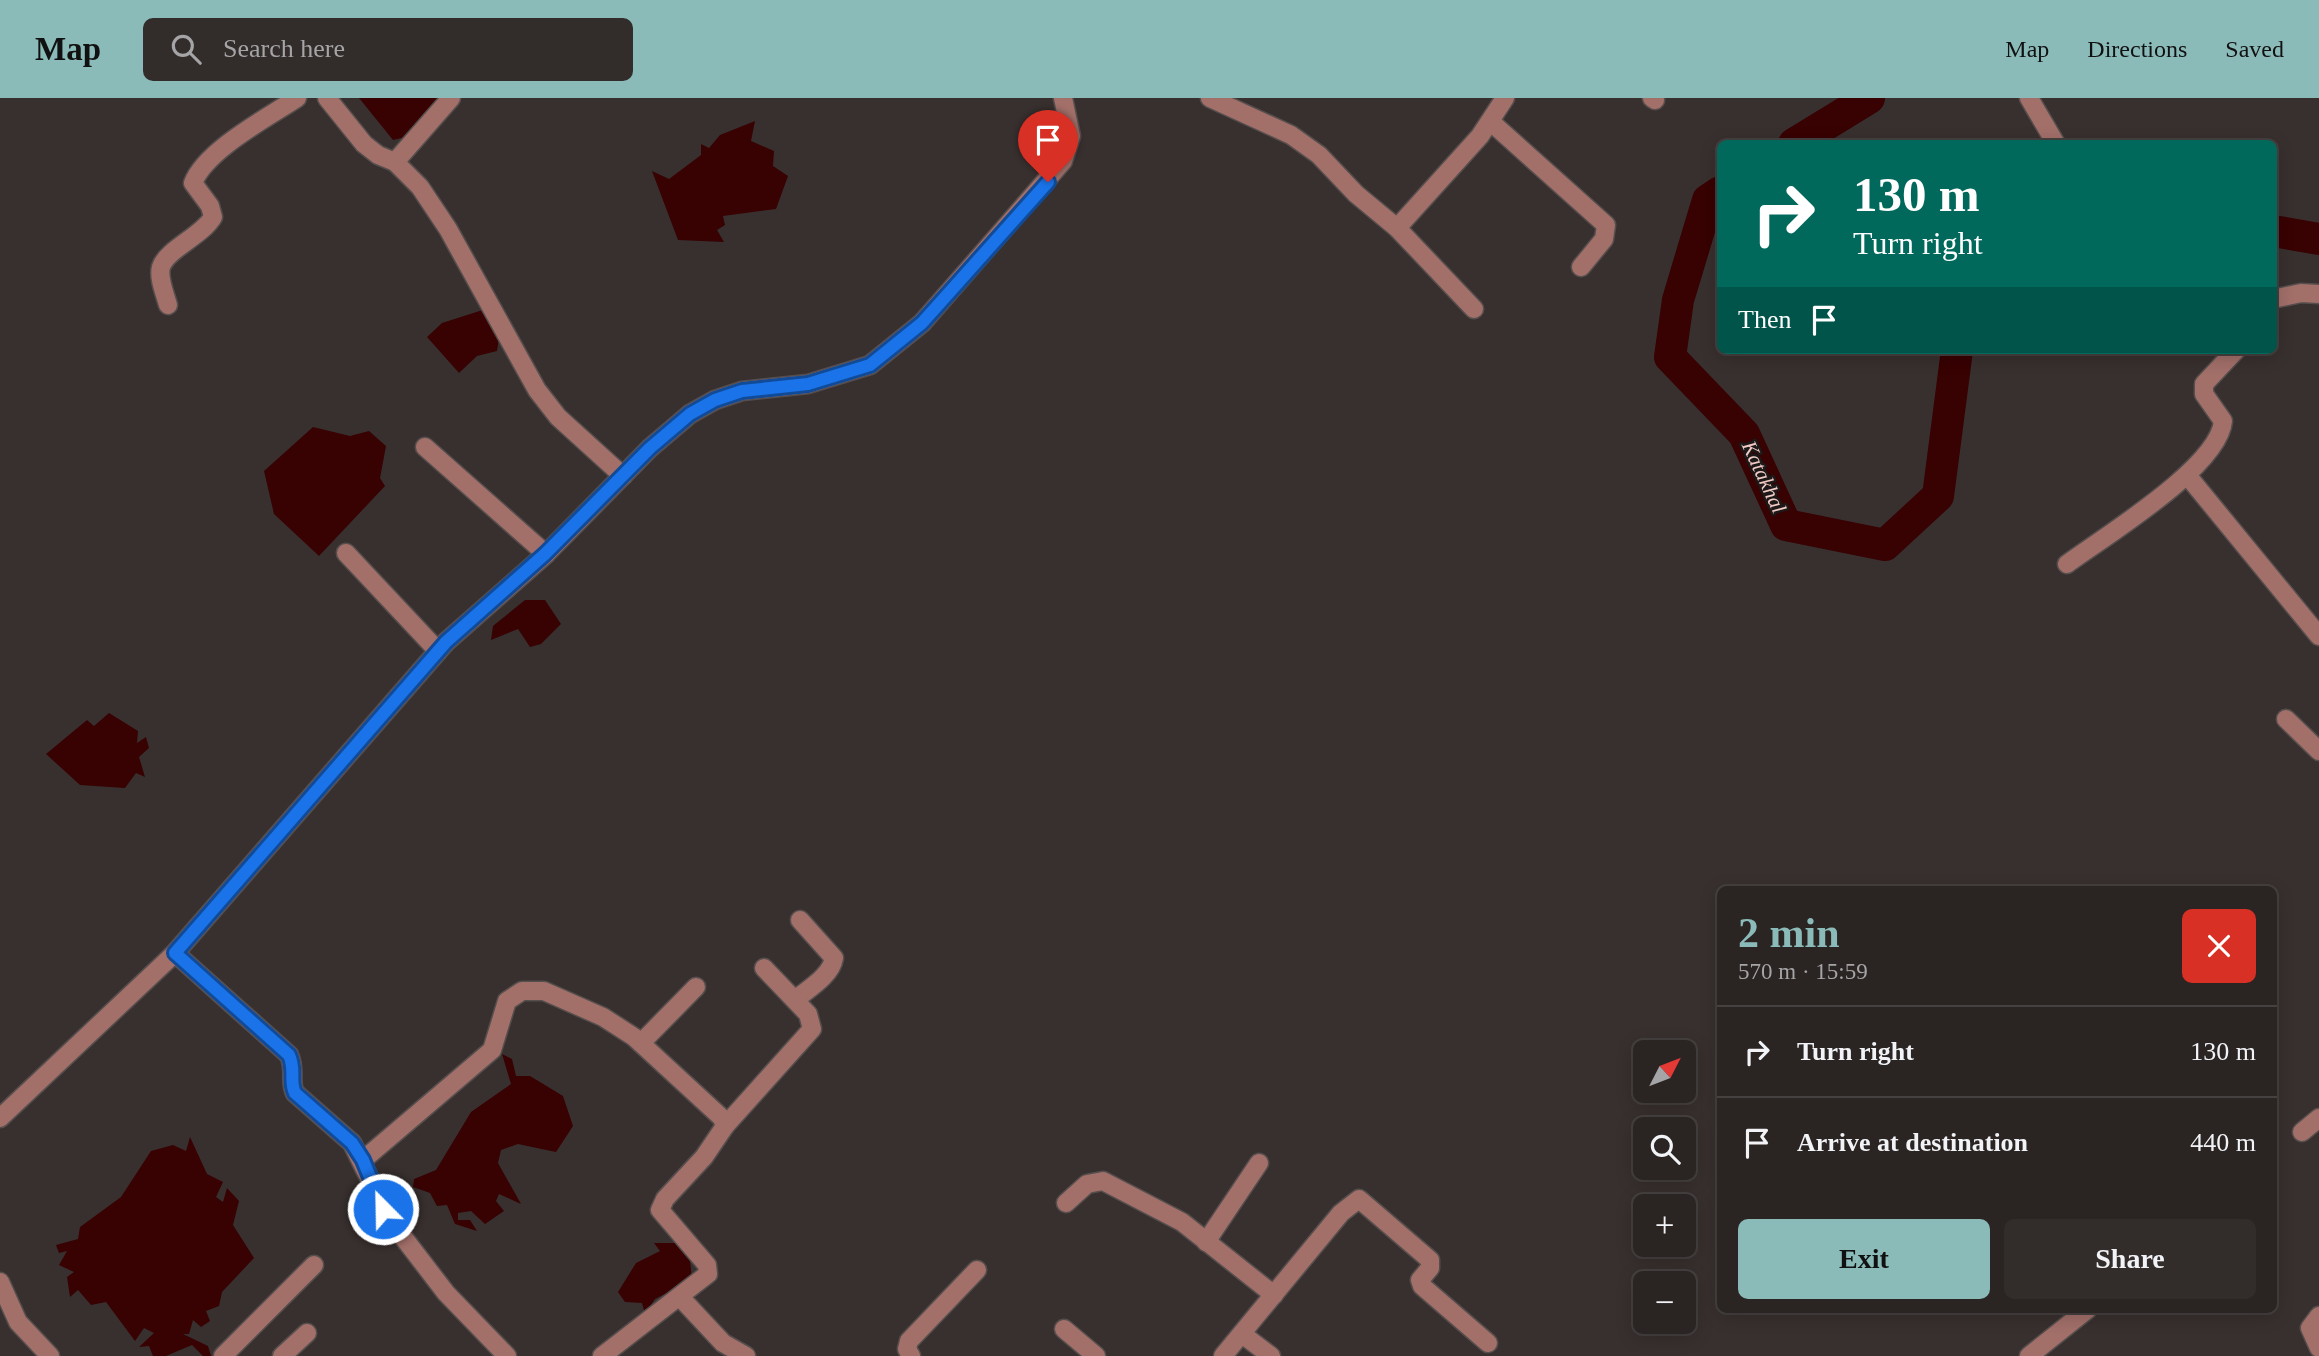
<!DOCTYPE html>
<meta charset="utf-8">
<style>
:root{--surface:#2a2423;--page:#322c2b;--text:#f1f3f6;--muted:#a5a4a6;--line:#464141;--accent:#8bbbb9}
body{margin:0;font-family:"Times New Roman",serif;background:var(--page);color:var(--text);height:100vh;display:flex;flex-direction:column;font-size:26px;white-space:nowrap}
*{box-sizing:border-box;margin:0}
p{font-size:23px;color:var(--muted)}
.icon{flex:none;width:38px;height:38px;fill:none;stroke:currentColor;stroke-width:2;stroke-linecap:round;stroke-linejoin:round}
.map{position:relative;flex:1;overflow:hidden}
.details{position:absolute;left:1717px;top:788px;width:560px;height:427px;display:flex;flex-direction:column;background:var(--surface);border-radius:10px;box-shadow:0 4px 18px #0003,0 0 0 2px var(--line)}
.details>*{flex:none}
.top-card{position:absolute;left:1717px;top:42px;width:560px;height:214px;border-radius:10px;box-shadow:0 4px 18px #0003,0 0 0 2px var(--line);background:#00695c;color:#fff;overflow:hidden}
.needle{width:46px;rotate:48deg}
.buttons{position:absolute;left:1633px;top:942px;display:grid;gap:14px}
.buttons a{display:grid;place-items:center;width:63px;height:63px;border-radius:10px;background:var(--surface);box-shadow:0 4px 18px #0003,0 0 0 2px var(--line);font-size:35px}
.pin{position:absolute;display:grid;place-items:center;width:60px;height:60px;color:#fff;margin:-72px -30px;border-radius:50% 50% 50% 0;rotate:-45deg;box-shadow:0 0 7px #0007}
.pin .icon{rotate:45deg}
.me{position:absolute;width:77px;margin:-38px;rotate:337deg;stroke-linejoin:round;filter:drop-shadow(0 0 5px #0008)}
.turn{display:flex;align-items:center;gap:24px;height:147px;padding:0 21px;font-size:32px}
.turn .icon{width:91px;height:91px;stroke-width:2.5}
.turn b{display:block;font-size:49px;line-height:60px}
.then{display:flex;align-items:center;height:66px;padding:0 21px;background:#0003;gap:14px;font-size:26px}
.round{display:grid;place-items:center;flex:none;width:74px;height:74px;border-radius:10px;background:var(--page)}
.headline{display:flex;align-items:center;justify-content:space-between;height:119px;padding:0 21px}
h1{font-size:42px;font-weight:700;line-height:52px;color:var(--accent)}
.action{display:flex;gap:14px;margin-top:auto;padding:14px 21px}
.action a{flex:1;height:80px;border-radius:10px;background:var(--accent);color:#111;font-size:28px;font-weight:700;line-height:80px;text-align:center}
.action a+a{background:var(--page);color:var(--text)}
ul{padding:0;list-style:none}
li{display:flex;align-items:center;gap:21px;height:91px;padding:0 21px;border-top:2px solid var(--line)}
li div{flex:1}
li b{display:block;font-size:26px}
li em{font-style:normal}
header{display:flex;align-items:center;gap:42px;box-sizing:border-box;height:98px;padding:0 35px;background:var(--accent);color:#111}
header strong{font-size:33px}
nav{display:flex;gap:38px;margin-inline-start:auto;font-size:24px}
.search{width:490px;height:63px;background:var(--page);display:flex;align-items:center;gap:18px;box-sizing:border-box;padding:0 24px;border-radius:10px;color:var(--muted);font-size:26px}
.map>svg:first-child{display:block}
.water{fill:#380102}
.lines{fill:none;stroke-linecap:round;stroke-linejoin:round}
.river{stroke:#380102;stroke-width:32}
.minor-casing{stroke:#554e4d;stroke-width:21}
.minor{stroke:#a26f69;stroke-width:18}
.route-casing{stroke:#114b97;stroke-width:18}
.route{stroke:#1a73e8;stroke-width:12}
.labels{text-anchor:middle;stroke-width:5;stroke-linejoin:round;paint-order:stroke}
.water-label{font-size:21px;font-style:italic;fill:#f3cbc6;stroke:#1d1919}
</style>
<header>
<strong>Map</strong>
<div class="search"><svg class="icon" aria-label="search" viewBox="0 0 24 24"><circle cx="10" cy="10" r="6"/><path d="M15 15l6 6"/></svg>Search here</div>
<nav><a>Map</a><a>Directions</a><a>Saved</a></nav>
</header>
<div class="map">
<svg width="2319" height="1258" viewBox="0 0 2319 1258">
<rect width="100%" height="100%" fill="#38302f"/>
<g class="water">
<polygon points="359,0 447,0 410,38 393,42"/>
<polygon points="755,23 751,43 774,53 773,68 788,78 776,111 723,118 725,127 717,132 724,144 678,142 652,73 669,81 701,57 701,46 709,50 720,37"/>
<polygon points="489,210 501,227 497,253 477,258 459,275 427,239 442,225"/>
<polygon points="313,329 350,338 369,333 386,348 380,380 385,388 319,458 274,416 264,373"/>
<polygon points="525,502 545,502 561,526 541,546 530,549 518,531 491,542 493,528"/>
<polygon points="109,615 138,633 137,645 146,639 149,650 139,659 145,679 136,675 125,690 80,687 46,656 87,622 94,628"/>
<polygon points="502,956 512,961 516,978 530,978 563,998 573,1028 556,1054 518,1046 501,1052 498,1065 521,1106 499,1096 496,1103 504,1113 485,1126 471,1113 458,1115 458,1122 470,1122 477,1133 455,1126 447,1107 437,1108 430,1095 413,1089 414,1081 436,1072 471,1014 511,986"/>
<polygon points="190,1039 207,1076 223,1084 216,1099 223,1104 227,1090 239,1103 233,1127 254,1160 222,1194 219,1208 206,1213 210,1223 201,1229 193,1222 189,1236 183,1236 208,1248 211,1258 203,1258 192,1247 166,1258 153,1258 149,1248 139,1249 154,1235 144,1230 135,1243 106,1204 91,1207 78,1192 70,1199 67,1179 74,1174 59,1167 67,1153 59,1155 56,1147 78,1141 80,1129 121,1099 151,1053 173,1047 186,1053"/>
<polygon points="654,1145 677,1145 690,1162 692,1182 655,1201 645,1216 642,1205 625,1204 618,1194 636,1165 660,1153"/>
</g>
<g class="lines">
<g class="river">
<polyline points="1794,46 1869,0"/>
<polyline points="1720,94 1708,102 1678,202 1670,259 1744,336 1786,427 1885,447 1938,398 1957,252"/>
<polyline points="2273,133 2319,141"/>
</g>
<g class="minor-casing">
<g id="minor">
<polyline points="327,0 364,46 378,57 395,64 420,89 448,131 537,292 558,319 623,378"/>
<polyline points="1210,0 1291,37 1319,57 1356,96 1397,130 1474,211"/>
<polyline points="1652,0 1655,2"/>
<polyline points="2029,0 2056,46"/>
<polyline points="1491,24 1606,127 1604,141 1581,169"/>
<polyline points="395,64 451,0"/>
<polyline points="1397,130 1480,38 1505,0"/>
<polyline points="2273,201 2301,195 2319,196"/>
<path d="M168,207c-3,-11 -10,-27 -7,-38 6,-18 41,-31 52,-50l-3,-11 -17,-23c13,-33 74,-65 104,-85"/>
<polyline points="425,349 546,456"/>
<polyline points="2187,377 2319,538"/>
<polyline points="346,455 438,553"/>
<path d="M2067,466c38,-28 152,-97 156,-143l-19,-27v-10l32,-34"/>
<polyline points="2286,621 2319,653"/>
<path d="M175,855l114,102c7,15 0,26 6,38l57,50 38,77 56,73 61,63"/>
<path d="M795,902c13,-11 36,-24 39,-42l-34,-38"/>
<polyline points="641,945 696,889"/>
<polyline points="0,1020 175,855 446,544 546,456 650,350 690,316 715,302 742,293 808,286 870,267 922,225 1063,63 1071,38 1063,0"/>
<polyline points="725,1028 812,931 808,916 764,870"/>
<polyline points="2302,1034 2319,1020"/>
<polyline points="363,1062 492,952 507,903 522,893 544,893 603,919 634,939 722,1020 725,1028 704,1059 665,1101 660,1112 707,1167 708,1176 602,1258"/>
<polyline points="1066,1105 1087,1086 1103,1083 1182,1124 1274,1197"/>
<polyline points="1206,1144 1259,1065"/>
<polyline points="0,1184 18,1224 50,1258"/>
<polyline points="680,1199 723,1245 746,1258"/>
<polyline points="2319,1218 2310,1230 2319,1250"/>
<polyline points="1064,1231 1096,1258"/>
<polyline points="1242,1236 1271,1258"/>
<polyline points="223,1258 314,1167"/>
<polyline points="282,1258 307,1235"/>
<polyline points="911,1258 907,1251 909,1243 977,1172"/>
<polyline points="1223,1258 1341,1115 1359,1101 1430,1162 1430,1170 1420,1182 1422,1188 1488,1245"/>
<polyline points="2029,1258 2088,1211"/>
</g>
</g>
<use href="#minor" class="minor"/>
</g>
<g class="lines">
<g class="route-casing">
<path id="route" d="M383,1111l-20,-49 -11,-17 -57,-50c-6,-12 1,-23 -6,-38l-114,-102 271,-311 99,-88 105,-106 40,-34 25,-14 27,-9 66,-7 62,-19 52,-42 126,-141"/>
</g>
<use href="#route" class="route"/>
</g>
<g class="labels">
<g class="water-label">
<text transform="translate(1764 379) rotate(65)" y="7">Katakhal</text>
</g>
</g>
</svg>
<div class="buttons">
<a><svg class="needle" viewBox="-14 -14 28 28"><path d="M0-13l5 13h-10z" fill="#e53935"/><path d="M0 13l5-13h-10z" fill="#a5a4a6"/></svg></a>
<a><svg class="icon" aria-label="search" viewBox="0 0 24 24"><circle cx="10" cy="10" r="6"/><path d="M15 15l6 6"/></svg></a>
<a>+</a>
<a>−</a>
</div>
<div class="pin" style="left:1048px;top:84px;background:#d93025"><svg class="icon" aria-label="arrive" viewBox="0 0 24 24"><path d="M6 21V4h12l-3 4 3 4H6"/></svg></div>
<svg class="me" style="left:383px;top:1111px" viewBox="-20 -20 40 40"><circle r="17" fill="#1a73e8" stroke="#fff" stroke-width="3"/><path d="M0-11L8 9 0 5-8 9z" fill="#fff"/></svg>
<div class="top-card">
<div class="turn"><svg class="icon" aria-label="right" viewBox="0 0 24 24"><path d="M7 20v-9h11M14 6l5 5-5 5"/></svg><div><b>130 m</b>Turn right</div></div>
<div class="then">Then<svg class="icon" aria-label="arrive" viewBox="0 0 24 24"><path d="M6 21V4h12l-3 4 3 4H6"/></svg></div>
</div>
<section class="details">
<div class="headline"><div><h1>2 min</h1><p>570 m · 15:59</p></div><a class="round" style="background:#d93025;color:#fff"><svg class="icon" aria-label="close" viewBox="0 0 24 24"><path d="M6 6l12 12M18 6L6 18"/></svg></a></div>
<ul>
<li><svg class="icon" aria-label="right" viewBox="0 0 24 24"><path d="M7 20v-9h11M14 6l5 5-5 5"/></svg><div><b>Turn right</b></div><em>130 m</em></li>
<li><svg class="icon" aria-label="arrive" viewBox="0 0 24 24"><path d="M6 21V4h12l-3 4 3 4H6"/></svg><div><b>Arrive at destination</b></div><em>440 m</em></li>
</ul>
<div class="action"><a>Exit</a><a>Share</a></div>
</section>
</div>
